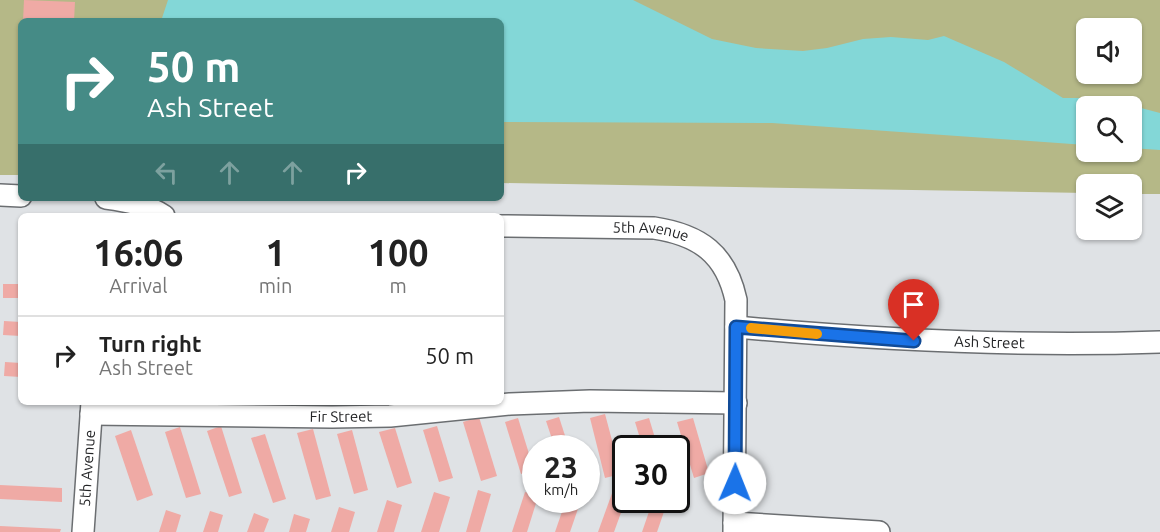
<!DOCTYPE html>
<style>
:root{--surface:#fff;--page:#f2f2f2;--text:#222;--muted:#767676;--line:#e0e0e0}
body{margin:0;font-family:Ubuntu,sans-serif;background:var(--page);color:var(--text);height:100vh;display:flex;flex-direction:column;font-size:22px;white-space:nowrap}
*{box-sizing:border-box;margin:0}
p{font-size:20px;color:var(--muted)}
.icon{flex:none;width:33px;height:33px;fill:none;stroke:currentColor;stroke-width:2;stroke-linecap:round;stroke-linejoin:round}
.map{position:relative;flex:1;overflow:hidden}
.sheet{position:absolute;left:18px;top:213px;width:486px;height:192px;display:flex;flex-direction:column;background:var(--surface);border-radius:9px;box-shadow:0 2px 4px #0004}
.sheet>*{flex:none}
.guide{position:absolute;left:18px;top:18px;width:486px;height:183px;border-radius:9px;box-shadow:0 2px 4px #0004;background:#458b86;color:#fff;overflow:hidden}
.controls{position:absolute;left:1076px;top:18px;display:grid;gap:12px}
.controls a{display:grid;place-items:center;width:66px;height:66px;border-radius:9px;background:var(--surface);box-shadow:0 2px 4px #0004;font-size:30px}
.speed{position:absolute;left:522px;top:435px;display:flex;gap:12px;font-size:30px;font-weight:700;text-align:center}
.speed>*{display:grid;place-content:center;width:78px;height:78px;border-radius:50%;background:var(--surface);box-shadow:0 2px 4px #0004;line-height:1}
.speed small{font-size:15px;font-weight:400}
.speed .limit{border:3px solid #111;border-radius:9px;background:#fff;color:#111}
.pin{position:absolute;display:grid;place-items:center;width:51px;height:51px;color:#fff;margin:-62px -26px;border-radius:50% 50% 50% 0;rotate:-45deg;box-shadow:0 0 6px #0007}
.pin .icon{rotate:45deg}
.me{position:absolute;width:66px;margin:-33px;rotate:1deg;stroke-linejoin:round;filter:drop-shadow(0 0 4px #0008)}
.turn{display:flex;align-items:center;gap:21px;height:126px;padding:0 30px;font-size:27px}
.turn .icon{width:78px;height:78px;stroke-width:2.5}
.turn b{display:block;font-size:42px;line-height:51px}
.lanes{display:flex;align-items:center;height:57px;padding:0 30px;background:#0003;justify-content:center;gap:30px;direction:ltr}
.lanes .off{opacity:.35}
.eta{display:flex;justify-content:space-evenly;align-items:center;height:102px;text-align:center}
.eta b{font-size:36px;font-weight:600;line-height:42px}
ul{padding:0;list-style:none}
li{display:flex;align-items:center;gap:18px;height:78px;padding:0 30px;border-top:2px solid var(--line)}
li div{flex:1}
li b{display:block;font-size:22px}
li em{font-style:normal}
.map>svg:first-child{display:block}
.green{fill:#b5b887;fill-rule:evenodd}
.water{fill:#83d7d7}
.building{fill:#efaaa5}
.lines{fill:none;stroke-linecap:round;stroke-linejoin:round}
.minor-casing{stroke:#6b6e71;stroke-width:24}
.minor{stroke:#fff;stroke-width:21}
.route-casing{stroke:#114b97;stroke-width:15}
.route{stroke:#1a73e8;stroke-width:10}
.slow{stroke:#f59e0b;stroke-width:10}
.labels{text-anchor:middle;stroke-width:5;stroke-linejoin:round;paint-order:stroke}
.street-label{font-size:15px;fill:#232426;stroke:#eceff2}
</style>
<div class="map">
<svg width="1160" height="532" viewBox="0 0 1160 532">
<rect width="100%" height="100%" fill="#dfe2e5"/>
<path class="green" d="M0,0h1160v194h-29v-10h-45v9l-585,-10v-162h-480v154h-21zM1086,28h45v46h-45zM1086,106h45v46h-45z"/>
<polygon class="water" points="168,0 633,0 712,39 756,48 803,51 827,48 863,39 891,37 928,40 944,36 1004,62 1063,98 1103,98 1160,113 1160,150 1131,148 1131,106 1086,106 1086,145 772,123 501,122 501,21 161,21"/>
<g class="building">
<polygon points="24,0 75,2 74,21 23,21"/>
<rect x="3" y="284" width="18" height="14"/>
<polygon points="4,321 21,322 21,336 3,335"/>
<polygon points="5,362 21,363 21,377 4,376"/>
<polygon points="605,414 621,474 605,478 590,418"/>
<polygon points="479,417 497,476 481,481 463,422"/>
<polygon points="559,417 569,448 555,448 546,421"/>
<polygon points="518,418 534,470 521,474 505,422"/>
<polygon points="649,418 658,448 643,448 635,422"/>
<polygon points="693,418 709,473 694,478 677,422"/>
<polygon points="221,426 242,493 229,497 207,431"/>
<polygon points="437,426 453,478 439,482 423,430"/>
<polygon points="180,427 201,494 186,498 165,432"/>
<polygon points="395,428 412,483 397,488 379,432"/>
<polygon points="313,429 331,496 316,500 297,433"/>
<polygon points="131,430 153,495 137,501 115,436"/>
<polygon points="352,430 368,490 354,494 337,434"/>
<polygon points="265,434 286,499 273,503 251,438"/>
<polygon points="0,485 62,488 62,502 0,499"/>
<polygon points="615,485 626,489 626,499 614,532 598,532"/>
<polygon points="478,490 491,494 480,532 466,532"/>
<polygon points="434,492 450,497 439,532 421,532"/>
<polygon points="525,492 536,495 537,500 527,532 512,532"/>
<polygon points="387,500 402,505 394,532 377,532"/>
<polygon points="566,500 581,500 570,532 555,532"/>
<polygon points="653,500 668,500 657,532 642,532"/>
<polygon points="339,507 355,512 349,532 331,532"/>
<polygon points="166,510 181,515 176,532 159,532"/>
<polygon points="210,511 223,515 218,532 203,532"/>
<polygon points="254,513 269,519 264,532 247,532"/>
<polygon points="294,514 310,519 306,532 289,532"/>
<polygon points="0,526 61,529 60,532 0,532"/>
</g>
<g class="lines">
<g class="minor-casing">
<g id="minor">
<polyline points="0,195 21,196"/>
<path d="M106,198c21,3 40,6 58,18"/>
<path id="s1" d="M501,226l153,2c46,7 72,26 82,72l-2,232"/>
<path id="s2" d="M736,327c142,13 282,20 424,15"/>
<path id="s3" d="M91,414l241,3 58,-1 120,-12 80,-3 146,2"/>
<polyline points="734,523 879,532"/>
<path id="s4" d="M83,532l9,-130"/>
</g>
</g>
<use href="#minor" class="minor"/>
</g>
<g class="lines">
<g class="route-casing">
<polyline id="route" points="735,483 736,327 914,341"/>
</g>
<use href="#route" class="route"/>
<polyline class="slow" points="751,328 817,334"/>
</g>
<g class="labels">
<g class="street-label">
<text dy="5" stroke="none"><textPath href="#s1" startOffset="150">5th Avenue</textPath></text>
<text dy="5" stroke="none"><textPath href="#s2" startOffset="254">Ash Street</textPath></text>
<text dy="5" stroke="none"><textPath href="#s3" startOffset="250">Fir Street</textPath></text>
<text dy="5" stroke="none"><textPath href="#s4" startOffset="64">5th Avenue</textPath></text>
</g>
</g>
</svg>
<div class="controls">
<a><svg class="icon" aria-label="sound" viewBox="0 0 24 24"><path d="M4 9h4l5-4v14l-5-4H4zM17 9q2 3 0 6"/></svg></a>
<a><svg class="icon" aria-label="search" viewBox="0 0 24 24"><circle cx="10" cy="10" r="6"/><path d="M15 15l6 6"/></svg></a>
<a><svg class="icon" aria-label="layers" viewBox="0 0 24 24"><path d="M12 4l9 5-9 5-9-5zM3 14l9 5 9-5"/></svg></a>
</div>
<div class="speed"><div>23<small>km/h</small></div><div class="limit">30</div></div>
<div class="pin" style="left:914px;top:341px;background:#d93025"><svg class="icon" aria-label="arrive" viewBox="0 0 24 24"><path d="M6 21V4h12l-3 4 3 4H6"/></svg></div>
<svg class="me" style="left:735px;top:483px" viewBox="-20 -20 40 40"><circle r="19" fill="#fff"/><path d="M0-13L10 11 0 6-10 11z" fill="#1a73e8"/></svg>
<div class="guide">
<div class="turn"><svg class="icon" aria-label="right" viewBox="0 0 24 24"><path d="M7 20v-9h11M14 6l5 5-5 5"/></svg><div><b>50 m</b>Ash Street</div></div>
<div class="lanes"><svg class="icon off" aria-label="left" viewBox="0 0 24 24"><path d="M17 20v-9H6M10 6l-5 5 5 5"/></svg><svg class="icon off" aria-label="ahead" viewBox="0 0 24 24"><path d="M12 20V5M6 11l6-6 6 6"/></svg><svg class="icon off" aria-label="ahead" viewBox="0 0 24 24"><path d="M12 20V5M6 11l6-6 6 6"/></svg><svg class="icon" aria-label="right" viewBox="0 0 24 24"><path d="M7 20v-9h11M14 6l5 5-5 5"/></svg></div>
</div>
<section class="sheet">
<div class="eta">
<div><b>16:06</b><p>Arrival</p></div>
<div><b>1</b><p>min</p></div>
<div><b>100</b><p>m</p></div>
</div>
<ul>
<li><svg class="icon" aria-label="right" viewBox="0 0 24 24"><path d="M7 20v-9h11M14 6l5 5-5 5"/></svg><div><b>Turn right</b><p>Ash Street</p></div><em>50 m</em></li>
</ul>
</section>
</div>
